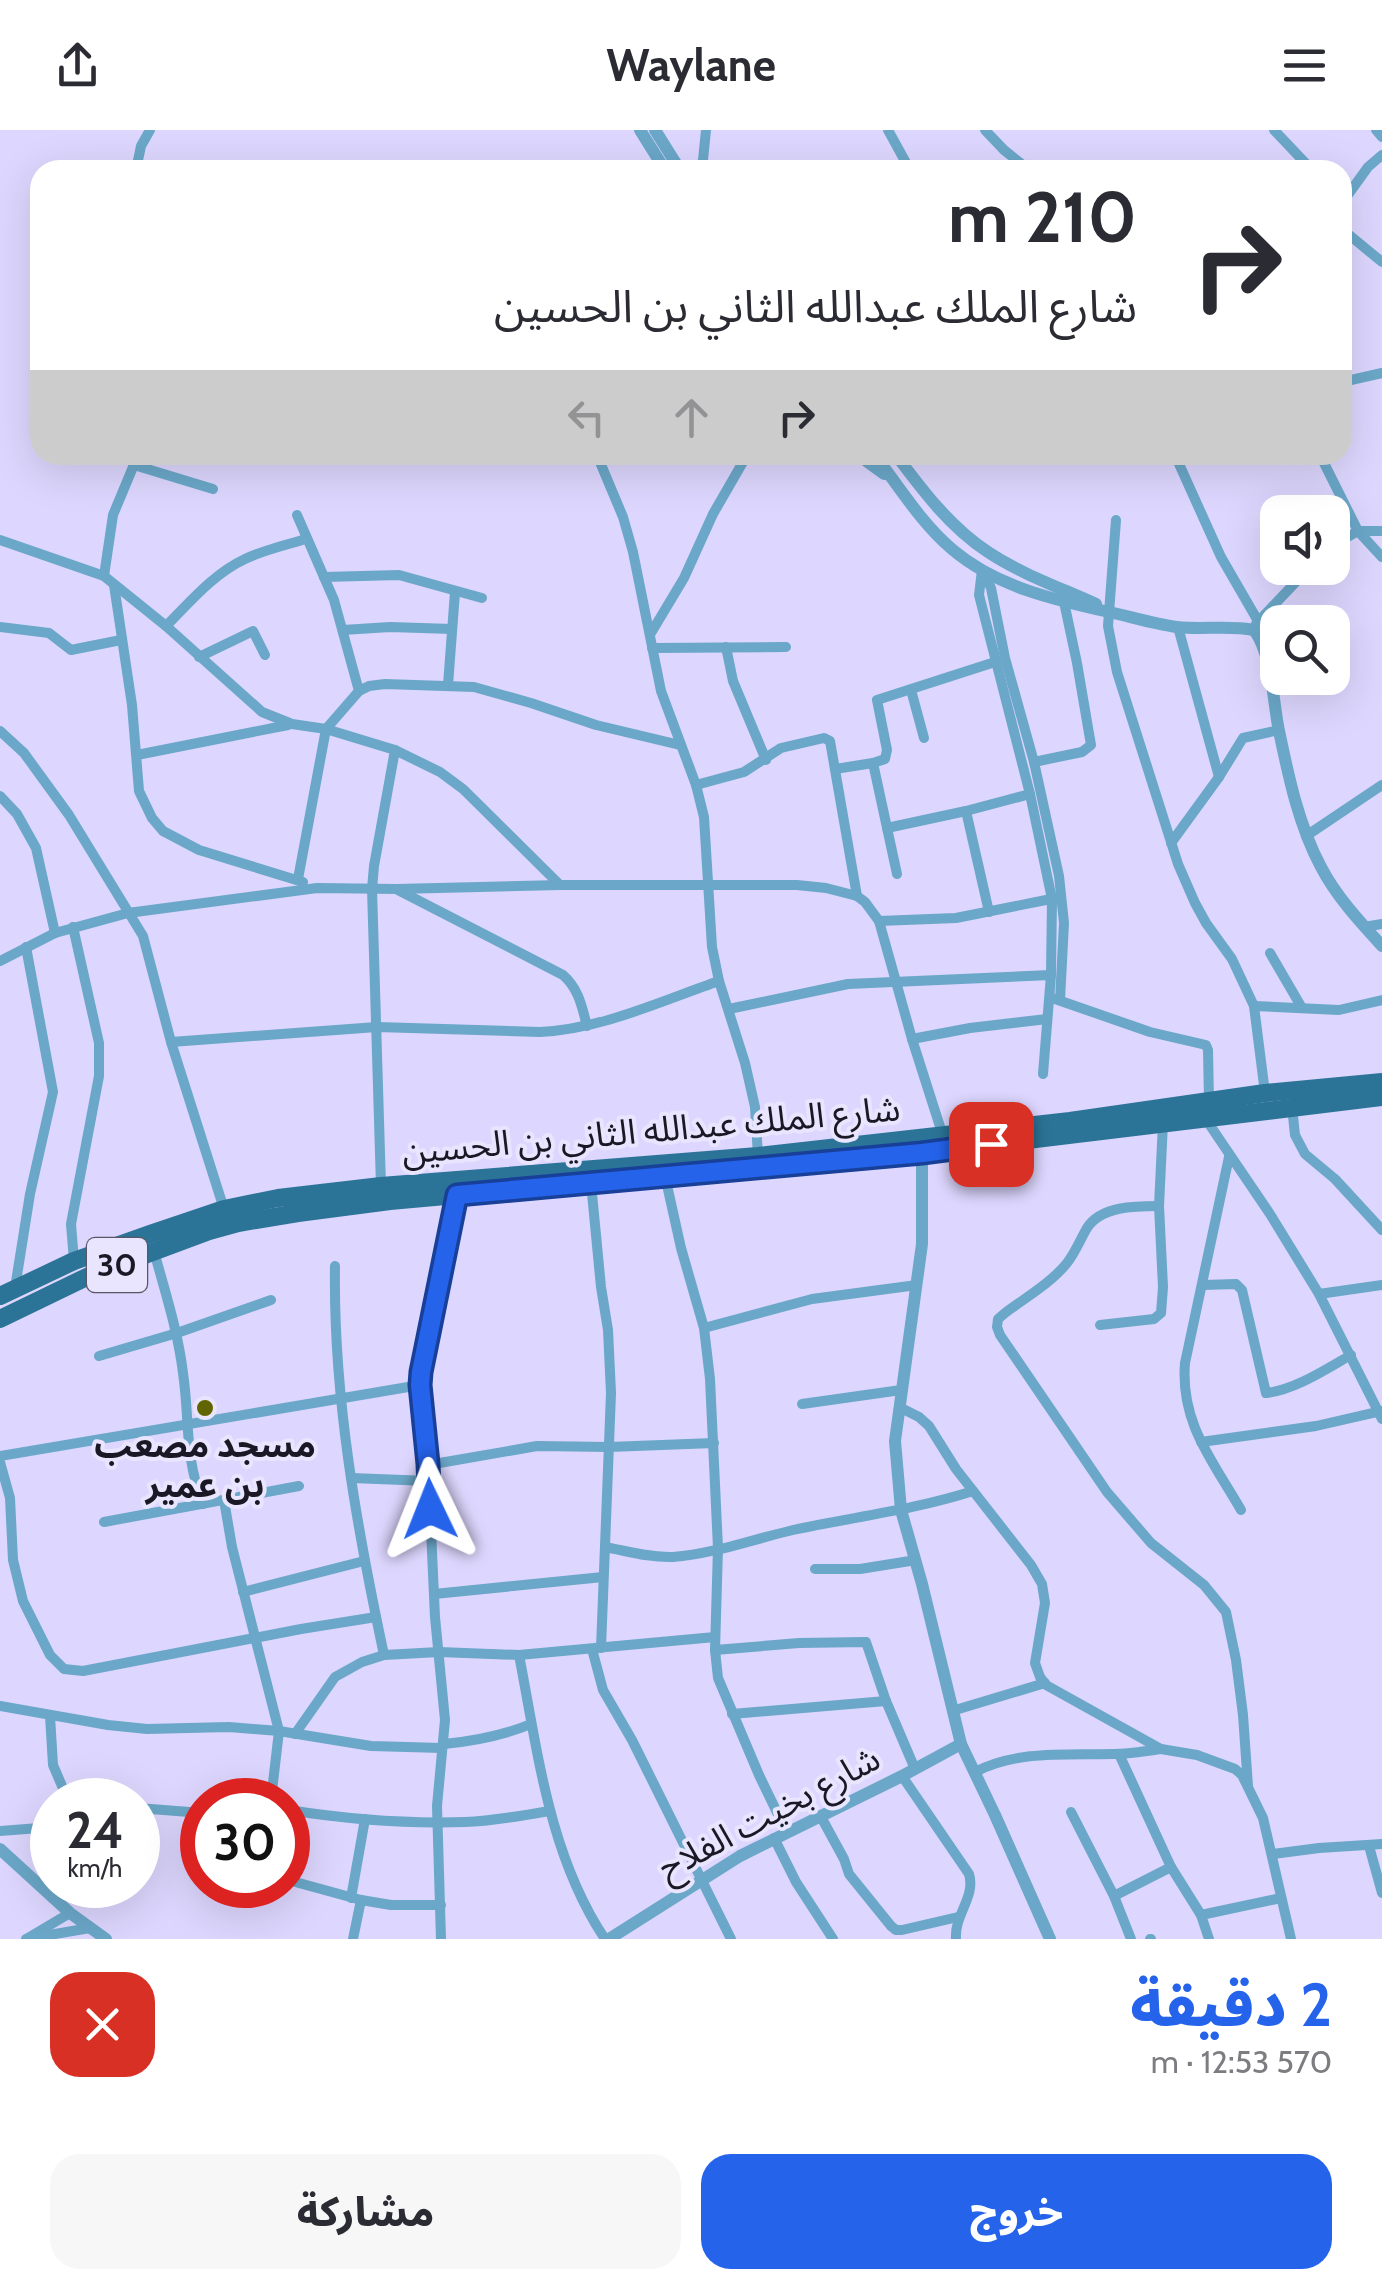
<!DOCTYPE html>
<html lang="ar">
<meta charset="utf-8">
<style>
:root{--surface:#fff;--page:#f7f7f7;--text:#2b2b33;--muted:#7c7c81;--accent:#2563eb}
body{margin:0;font-family:Cabin,"Noto Sans Arabic",sans-serif;background:var(--page);color:var(--text);direction:rtl;height:100vh;display:flex;flex-direction:column;font-size:38px;white-space:nowrap}
*{box-sizing:border-box;margin:0}
p{font-size:32px;color:var(--muted)}
.icon{flex:none;width:55px;height:55px;fill:none;stroke:currentColor;stroke-width:2;stroke-linecap:round;stroke-linejoin:round}
.map{position:relative;height:1809px;overflow:hidden;direction:ltr}
.details{display:flex;flex-direction:column;background:var(--surface);flex:1}
.details>*{flex:none}
.guide{position:absolute;left:30px;top:30px;width:1322px;height:305px;border-radius:30px;box-shadow:0 10px 40px #0002;direction:rtl;background:#fff;color:var(--text);overflow:hidden}
.fabs{position:absolute;left:1260px;top:365px;display:grid;gap:20px}
.fabs a{display:grid;place-items:center;width:90px;height:90px;border-radius:20px;background:var(--surface);box-shadow:0 10px 40px #0002;font-size:50px}
.speed{position:absolute;left:30px;top:1648px;display:flex;gap:20px;font-size:50px;font-weight:700;text-align:center}
.speed>*{display:grid;place-content:center;width:130px;height:130px;border-radius:50%;background:var(--surface);box-shadow:0 10px 40px #0002;line-height:1}
.speed small{font-size:25px;font-weight:400}
.speed .limit{border:15px solid #d22;background:#fff;color:#111}
.pin{position:absolute;display:grid;place-items:center;width:85px;height:85px;color:#fff;margin:-42px;border-radius:20px;box-shadow:0 5px 15px #0006}
.me{position:absolute;width:110px;margin:-55px;rotate:358deg;stroke-linejoin:round;filter:drop-shadow(0 0 8px #0008)}
.turn{display:flex;align-items:center;gap:35px;height:210px;padding:0 50px;font-size:45px}
.turn .icon{width:130px;height:130px;stroke-width:2.5}
.turn b{display:block;font-size:70px;line-height:85px}
.lanes{display:flex;align-items:center;height:95px;padding:0 50px;background:#0003;justify-content:center;gap:50px;direction:ltr}
.lanes .off{opacity:.35}
.round{display:grid;place-items:center;flex:none;width:105px;height:105px;border-radius:30px;background:var(--page)}
.overview{display:flex;align-items:center;justify-content:space-between;height:170px;padding:0 50px}
h1{font-size:60px;font-weight:800;line-height:75px;color:var(--accent)}
.button{display:flex;gap:20px;margin-top:auto;padding:20px 50px}
.button a{flex:1;height:115px;border-radius:30px;background:var(--accent);color:#fff;font-size:40px;font-weight:800;line-height:115px;text-align:center}
.button a+a{background:var(--page);color:var(--text)}
header{display:flex;justify-content:space-between;align-items:center;height:130px;padding:0 50px;background:var(--surface);font-size:45px;font-weight:800}
.map>svg:first-child{display:block}
.lines{fill:none;stroke-linecap:round;stroke-linejoin:round}
.minor{stroke:#6ba7c8;stroke-width:10}
.tertiary{stroke:#6ba7c8;stroke-width:12}
.primary{stroke:#2b7497;stroke-width:18}
.route-casing{stroke:#184099;stroke-width:25}
.route{stroke:#2563eb;stroke-width:18}
.poi-dot{fill:#606501;stroke:#e9e5fe;stroke-width:4}
.labels{text-anchor:middle;stroke-width:8;stroke-linejoin:round;paint-order:stroke}
.shield{fill:#e9e5fe;stroke:#595667;stroke-width:2.5}
.shield-label{font-size:32px;font-weight:bold;fill:#1b1826}
.street-label{font-size:35px;fill:#1b1826;stroke:#e9e5fe}
.poi-label{font-size:35px;font-weight:bold;fill:#1b1826;stroke:#e9e5fe}
</style>
<header><svg class="icon" aria-label="menu" viewBox="0 0 24 24"><path d="M4 6h16M4 12h16M4 18h16"/></svg>Waylane<svg class="icon" aria-label="share" viewBox="0 0 24 24"><path d="M12 15V3M7 8l5-5 5 5M5 13v7h14v-7"/></svg></header>
<div class="map">
<svg width="1382" height="1809" viewBox="0 0 1382 1809">
<rect width="100%" height="100%" fill="#ddd6fe"/>
<g class="lines">
<g class="minor">
<polyline points="888,0 910,40"/>
<polyline points="985,0 1004,20 1029,40"/>
<polyline points="1274,0 1312,40"/>
<polyline points="1376,0 1382,7"/>
<polyline points="136,40 141,16 150,0"/>
<polyline points="699,40 703,30 706,0"/>
<polyline points="1342,73 1368,37 1382,25"/>
<polyline points="1342,99 1382,132"/>
<polyline points="1342,252 1382,243"/>
<polyline points="597,325 623,387 633,422 661,561 696,655 704,687 712,817 719,851 745,933 755,977 758,1026"/>
<polyline points="1175,325 1221,427 1258,491"/>
<polyline points="1320,325 1358,401 1382,427"/>
<polyline points="134,335 213,359"/>
<polyline points="297,385 334,470 359,561"/>
<polyline points="1116,390 1108,496 1117,542 1178,734 1195,773 1206,793 1232,829 1254,876 1265,963"/>
<polyline points="0,410 104,446 166,496 262,582 292,594 326,599 395,620 440,642 463,659 560,755"/>
<polyline points="1332,416 1358,401 1382,401"/>
<polyline points="982,440 979,465 1030,664 1052,769 1051,845 1043,944"/>
<polyline points="983,440 991,458 1005,528 1034,632 1059,746 1064,793 1060,870"/>
<polyline points="104,446 113,385 138,325"/>
<polyline points="324,447 399,445 482,468"/>
<polyline points="114,455 132,575 139,661 152,688 163,701 199,720 303,752"/>
<polyline points="1256,494 1309,438"/>
<path d="M166,496c24,-24 47,-52 79,-67 19,-9 41,-14 61,-20"/>
<polyline points="0,497 49,503 71,520 121,510"/>
<polyline points="1178,497 1219,647"/>
<polyline points="343,500 390,497 452,499"/>
<polyline points="651,503 684,448 713,384 747,325"/>
<polyline points="726,517 733,551 766,630"/>
<polyline points="652,518 786,517"/>
<polyline points="199,527 253,501 265,525"/>
<polyline points="448,555 455,462"/>
<polyline points="911,560 924,608"/>
<polyline points="0,601 24,623 69,685 143,806 171,912 224,1079"/>
<polyline points="137,625 288,595"/>
<polyline points="1034,632 1082,622 1091,615 1077,533 1064,472 1064,466"/>
<polyline points="835,639 873,633"/>
<polyline points="696,655 744,642 781,618 824,608 830,611 857,766"/>
<polyline points="0,666 17,684 36,718 55,803"/>
<polyline points="966,681 989,782"/>
<polyline points="887,698 966,681 1030,664"/>
<polyline points="1306,706 1382,655"/>
<polyline points="1171,713 1219,647 1243,608 1279,600"/>
<polyline points="897,744 873,633 885,629 887,620 877,570 995,532"/>
<polyline points="298,749 326,599 359,561 369,556 385,554 474,557 531,573 596,595 680,615"/>
<path d="M398,760l165,85c16,14 19,32 24,51"/>
<polyline points="879,791 956,788 1056,768"/>
<polyline points="73,797 99,913 99,946 71,1094 74,1131"/>
<polyline points="1364,797 1382,794"/>
<polyline points="1270,823 1302,878"/>
<polyline points="0,831 55,803 128,783 317,758 397,759 560,755 797,755 826,758 857,766 865,772 879,791 912,909 943,1006"/>
<polyline points="1055,869 1150,902 1206,915 1208,920 1209,971"/>
<polyline points="1254,876 1339,880 1382,870"/>
<polyline points="729,879 848,854 1051,845"/>
<polyline points="912,909 970,898 1047,889"/>
<path d="M171,912l206,-15 163,5c62,-3 121,-31 179,-51"/>
<polyline points="1292,977 1295,1005 1305,1024 1335,1049 1382,1100"/>
<polyline points="1205,988 1270,1084 1319,1164 1382,1289"/>
<path d="M1229,1027l-44,206c-5,60 28,98 56,147"/>
<polyline points="665,1046 681,1118 704,1198 710,1249 718,1418 715,1520 718,1548 759,1645 786,1701"/>
<polyline points="591,1053 601,1157 608,1200 611,1263 601,1518"/>
<polyline points="381,1056 372,759 374,736 395,620"/>
<path d="M1159,1076c-24,0 -58,0 -72,22 -7,12 -12,25 -20,35 -16,20 -42,35 -62,50l-7,6 -1,8 3,8 107,157 44,51 53,42 22,27 10,48 7,55 5,71"/>
<path d="M154,1121c11,41 24,80 29,122 7,48 1,83 20,131"/>
<path d="M335,1136c-2,131 22,262 49,389"/>
<path d="M1203,1155l33,-1 6,6 24,103c29,-3 60,-24 85,-38"/>
<polyline points="15,1158 30,1064 53,962 26,817"/>
<polyline points="1319,1164 1382,1155"/>
<polyline points="1100,1195 1154,1189 1161,1183 1163,1157 1159,1076 1163,993"/>
<polyline points="704,1198 812,1169 917,1155"/>
<polyline points="99,1226 177,1203 271,1170"/>
<polyline points="802,1274 901,1260"/>
<polyline points="899,1277 919,1287 929,1296 956,1339 1031,1435 1042,1454 1045,1473 1035,1533 1040,1547 1046,1555 1161,1619 1197,1625 1235,1639 1242,1645 1263,1688 1291,1809"/>
<polyline points="1201,1312 1316,1296 1381,1281"/>
<polyline points="0,1326 420,1255"/>
<polyline points="0,1332 10,1368 13,1430 23,1471 50,1525 64,1539 83,1541 301,1499 376,1487"/>
<polyline points="428,1335 537,1316 609,1317 714,1313"/>
<polyline points="351,1348 429,1351"/>
<polyline points="224,1370 232,1417 279,1601 271,1670"/>
<polyline points="104,1392 299,1356"/>
<path d="M605,1417c22,4 45,11 68,10 40,-3 81,-18 120,-27 60,-13 121,-20 180,-39"/>
<polyline points="815,1439 860,1439 916,1430"/>
<polyline points="243,1462 364,1431"/>
<polyline points="434,1464 603,1447"/>
<polyline points="592,1519 603,1560 632,1610 731,1809"/>
<polyline points="715,1520 799,1513 866,1512 886,1571 915,1639"/>
<path d="M519,1525c19,98 30,200 86,284"/>
<polyline points="0,1576 108,1595 147,1599 229,1597 279,1601 371,1616 442,1618"/>
<polyline points="952,1581 1045,1553"/>
<polyline points="732,1584 886,1571"/>
<polyline points="50,1586 53,1635 68,1670"/>
<polyline points="295,1604 335,1547 362,1532 384,1525 439,1522 519,1525 715,1507"/>
<path d="M444,1614c31,-3 58,-8 87,-20"/>
<polyline points="1119,1624 1171,1737 1201,1785 1209,1809"/>
<path d="M975,1642c42,-22 92,-17 139,-18 15,0 31,-3 47,-5"/>
<path d="M902,1646l67,98c7,23 -15,41 -13,65"/>
<polyline points="138,1678 202,1683"/>
<path d="M288,1680c58,9 118,14 177,12 28,-1 56,-6 84,-11"/>
<polyline points="1071,1682 1114,1766"/>
<polyline points="820,1685 844,1729 849,1744 891,1796 896,1800 902,1800 958,1787"/>
<polyline points="0,1701 52,1697"/>
<polyline points="774,1708 796,1752 833,1809"/>
<polyline points="1369,1716 1382,1763"/>
<polyline points="1273,1724 1319,1718 1382,1714"/>
<polyline points="288,1750 361,1770 391,1775 441,1775"/>
<polyline points="351,1768 365,1689"/>
<polyline points="1201,1785 1281,1768"/>
<polyline points="28,1808 70,1783"/>
<polyline points="26,1809 90,1798"/>
<polyline points="353,1809 361,1770"/>
<polyline points="441,1809 437,1676 445,1590 435,1487 428,1335 420,1255 432,1183 457,1065"/>
<polyline points="1131,1809 1114,1766 1171,1737"/>
<polyline points="1150,1809 1151,1809"/>
</g>
<g class="tertiary">
<polyline points="640,0 665,40"/>
<polyline points="655,0 680,40"/>
<polyline points="858,325 884,344"/>
<path d="M875,325c24,32 47,69 78,95 44,37 102,50 156,62 23,5 45,12 68,15 26,3 52,-2 77,3 17,22 19,68 24,96 10,48 20,98 43,141 15,29 39,55 61,79"/>
<path d="M896,325c27,36 54,72 92,97 33,22 73,36 108,52"/>
<polyline points="753,329 761,325"/>
<polyline points="922,1023 922,1114 895,1311 901,1380 922,1454 961,1614 995,1685 1050,1809"/>
<polyline points="0,1719 70,1783 106,1809"/>
<polyline points="609,1809 740,1726 902,1646 961,1614"/>
</g>
<g class="primary">
<polyline points="0,1166 74,1131 150,1104 224,1079 278,1068 381,1056 758,1026 1070,991 1265,963 1382,952"/>
<polyline points="0,1189 91,1145 209,1101 238,1093 298,1083 390,1071 922,1023 1382,967"/>
</g>
</g>
<g class="lines">
<g class="route-casing">
<polyline id="route" points="430,1379 428,1334 420,1255 421,1242 457,1065 922,1023 991,1014"/>
</g>
<use href="#route" class="route"/>
</g>
<circle class="poi-dot" cx="205" cy="1278" r="10"/>
<g class="labels">
<rect class="shield" x="87" y="1108" width="60" height="54" rx="8"/>
<g class="shield-label">
<text x="117" y="1146">30</text>
</g>
<g class="street-label">
<text transform="translate(651 1000) rotate(-5)" y="12">شارع الملك عبدالله الثاني بن الحسين</text>
<text transform="translate(769 1683) rotate(-28)" y="12">شارع بخيت الفلاح</text>
</g>
<g class="poi-label">
<text x="205" y="1327">مسجد مصعب<tspan x="205" dy="40">بن عمير</tspan></text>
</g>
</g>
</svg>
<div class="fabs">
<a><svg class="icon" aria-label="sound" viewBox="0 0 24 24"><path d="M4 9h4l5-4v14l-5-4H4zM17 9q2 3 0 6"/></svg></a>
<a><svg class="icon" aria-label="search" viewBox="0 0 24 24"><circle cx="10" cy="10" r="6"/><path d="M15 15l6 6"/></svg></a>
</div>
<div class="speed"><div>24<small>km/h</small></div><div class="limit">30</div></div>
<div class="pin" style="left:991px;top:1014px;background:#d93025"><svg class="icon" aria-label="arrive" viewBox="0 0 24 24"><path d="M6 21V4h12l-3 4 3 4H6"/></svg></div>
<svg class="me" style="left:430px;top:1379px" viewBox="-20 -20 40 40"><path d="M0-17L14 15 0 8-14 15z" fill="#2563eb" stroke="#fff" stroke-width="4"/></svg>
<div class="guide">
<div class="turn"><svg class="icon" aria-label="right" viewBox="0 0 24 24"><path d="M7 20v-9h11M14 6l5 5-5 5"/></svg><div><b>210 m</b>شارع الملك عبدالله الثاني بن الحسين</div></div>
<div class="lanes"><svg class="icon off" aria-label="left" viewBox="0 0 24 24"><path d="M17 20v-9H6M10 6l-5 5 5 5"/></svg><svg class="icon off" aria-label="ahead" viewBox="0 0 24 24"><path d="M12 20V5M6 11l6-6 6 6"/></svg><svg class="icon" aria-label="right" viewBox="0 0 24 24"><path d="M7 20v-9h11M14 6l5 5-5 5"/></svg></div>
</div>
</div>
<section class="details">
<div class="overview"><div><h1>2 دقيقة</h1><p>570 m · 12:53</p></div><a class="round" style="background:#d93025;color:#fff"><svg class="icon" aria-label="close" viewBox="0 0 24 24"><path d="M6 6l12 12M18 6L6 18"/></svg></a></div>
<div class="button"><a>خروج</a><a>مشاركة</a></div>
</section>
